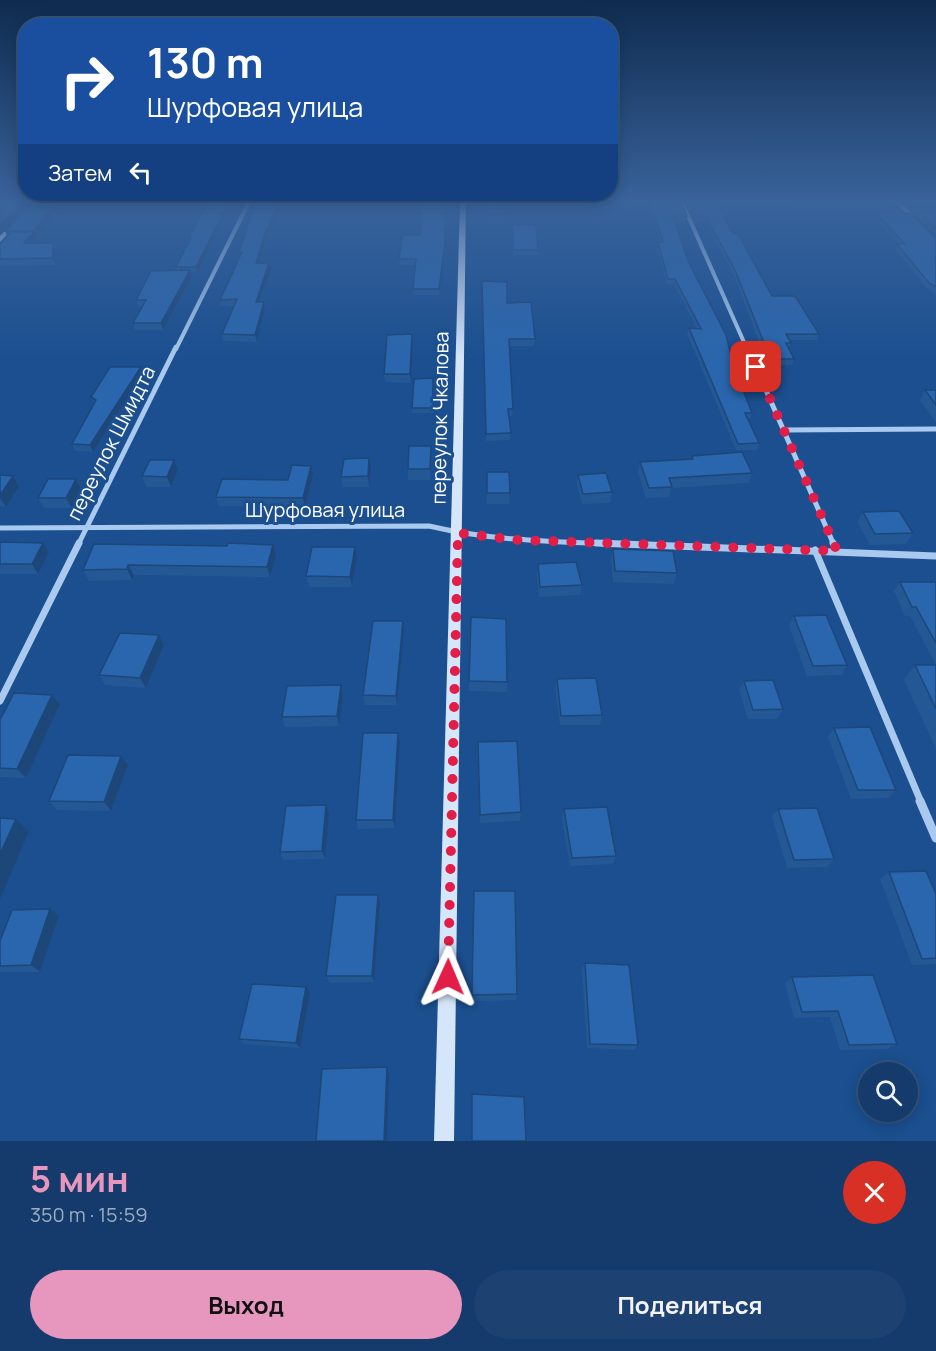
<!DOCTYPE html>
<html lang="ru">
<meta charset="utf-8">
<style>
:root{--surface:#143b6b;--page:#1d4271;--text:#f1f3f6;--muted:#9dadc1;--line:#33557e;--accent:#e797bd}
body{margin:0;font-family:Manrope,sans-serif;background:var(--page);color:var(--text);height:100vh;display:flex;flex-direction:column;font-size:22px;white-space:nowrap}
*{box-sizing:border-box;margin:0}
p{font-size:20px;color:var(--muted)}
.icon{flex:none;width:33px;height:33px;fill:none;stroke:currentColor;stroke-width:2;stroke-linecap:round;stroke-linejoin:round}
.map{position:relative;height:1141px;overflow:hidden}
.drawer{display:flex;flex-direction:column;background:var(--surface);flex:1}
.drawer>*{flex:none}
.guide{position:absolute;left:18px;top:18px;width:600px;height:183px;border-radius:24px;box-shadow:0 3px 15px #0003,0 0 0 2px var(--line);background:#1a4fa0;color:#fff;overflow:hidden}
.buttons{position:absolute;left:858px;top:1062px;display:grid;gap:12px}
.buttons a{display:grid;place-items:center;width:60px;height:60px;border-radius:50%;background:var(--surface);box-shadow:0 3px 15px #0003,0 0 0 2px var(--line);font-size:30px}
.pin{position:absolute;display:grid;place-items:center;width:51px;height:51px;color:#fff;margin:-26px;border-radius:12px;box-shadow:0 3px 9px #0006}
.me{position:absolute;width:66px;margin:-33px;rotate:1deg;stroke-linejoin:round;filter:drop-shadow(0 0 4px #0008)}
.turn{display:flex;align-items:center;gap:21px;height:126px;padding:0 30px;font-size:27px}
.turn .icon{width:78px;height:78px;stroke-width:2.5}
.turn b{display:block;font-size:42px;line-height:51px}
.then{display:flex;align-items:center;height:57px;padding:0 30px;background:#0003;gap:12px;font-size:22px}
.round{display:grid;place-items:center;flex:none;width:63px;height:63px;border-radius:32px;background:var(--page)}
.summary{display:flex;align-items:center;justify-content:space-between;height:102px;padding:0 30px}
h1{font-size:36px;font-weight:700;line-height:45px;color:var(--accent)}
.primary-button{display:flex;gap:12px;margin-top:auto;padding:12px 30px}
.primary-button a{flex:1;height:69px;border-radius:36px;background:var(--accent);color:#111;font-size:24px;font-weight:700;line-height:69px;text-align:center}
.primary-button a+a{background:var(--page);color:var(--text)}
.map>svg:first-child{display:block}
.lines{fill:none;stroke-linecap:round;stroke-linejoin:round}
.street-far3{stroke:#a9c9ee;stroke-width:4}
.street-far2{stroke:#a9c9ee;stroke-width:5}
.street-far1{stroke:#a9c9ee;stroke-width:7}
.street{stroke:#a9c9ee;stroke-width:9}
.secondary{fill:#d6e6fa;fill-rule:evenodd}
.wall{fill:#245895}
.shaded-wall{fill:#1d4779}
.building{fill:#2a66ad;stroke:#1d4779;stroke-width:1.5}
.route{stroke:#e11d48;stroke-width:10;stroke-dasharray:0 18}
.labels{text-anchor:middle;stroke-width:6;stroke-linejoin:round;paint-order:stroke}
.street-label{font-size:20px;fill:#fff;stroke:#1b4f8f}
</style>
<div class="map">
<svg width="936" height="1141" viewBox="0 0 936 1141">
<rect width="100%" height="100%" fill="#1b4f8f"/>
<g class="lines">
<g class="street-far3">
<polyline points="681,200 747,349"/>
<polyline points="896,200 914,219"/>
<polyline points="176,349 250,200"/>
</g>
<g class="street-far2">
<polyline points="747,347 834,545"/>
<polyline points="784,430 936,429"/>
<path d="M0,528l429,-2c67,16 137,16 206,19"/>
<polyline points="78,545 176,347"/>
</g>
<g class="street-far1">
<polyline points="596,543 936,556"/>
<polyline points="833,543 837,551"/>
<polyline points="815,550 921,802"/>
<polyline points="0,701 79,543"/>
</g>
<polyline class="street" points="920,801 936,838"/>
<g class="secondary">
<polygon points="35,200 41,200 0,242 0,236"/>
<polygon points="460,200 466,200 454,1141 434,1141"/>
</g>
</g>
<g class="wall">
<polygon points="35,200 73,200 66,200 36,237 36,238 32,243 53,243 55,250 56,265 0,266 0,244 7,236 5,231"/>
<polygon points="175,200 206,200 203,204 176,203"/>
<polygon points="209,200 197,272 191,272 192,276 163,330 135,330 133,323 142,307 138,307 136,300 177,270 176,267 190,241 189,238"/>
<polygon points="373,200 446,200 445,249 439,295 413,295 415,265 400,265 399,259 420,235 423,200"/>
<polygon points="484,200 503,200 506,213 506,218 488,218"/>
<polygon points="650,200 680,200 687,216 686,222 675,222 688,261 733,364 752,413 750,419 747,419 759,443 757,450 736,450 687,334 689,328 697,329 674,284 667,284 657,248 658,242 660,242 650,211"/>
<polygon points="685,200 716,200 733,234 772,296 819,334 817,340 789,340 791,343 789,349 794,359 792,365 772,365 765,349 762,349 734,275 705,222 695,222"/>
<polygon points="793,200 879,200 882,204 880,210 797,207"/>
<polygon points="921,213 936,213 936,236 919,218"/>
<polygon points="877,214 936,238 936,295 927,288 895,249 898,244 875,218"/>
<polygon points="512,225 538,250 538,255 513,255"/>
<polygon points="266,239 259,263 269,263 271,269 260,302 265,308 257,342 223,341 222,334 235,306 221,306 220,300 240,256 239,252"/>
<polygon points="482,281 507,303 535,339 534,346 509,346 513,409 512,416 509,416 510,440 486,441"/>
<polygon points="413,343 411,383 385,382 384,374"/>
<polygon points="141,367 143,374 93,452 75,451 72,444 94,403 91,397"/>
<polygon points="433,378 434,413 412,413 412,408"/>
<polygon points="925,390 936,390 936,421 935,421 920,400"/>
<polygon points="431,456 430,480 408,480 408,469"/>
<polygon points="692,456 752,473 749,483 671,488 669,497 646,498 638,473 640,462 691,459"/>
<polygon points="369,458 371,469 369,487 343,487 341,477"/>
<polygon points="178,470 171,487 146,487 142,476"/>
<polygon points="487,472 510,493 509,504 487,504"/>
<polygon points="0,475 19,487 6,507 0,506"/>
<polygon points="313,475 305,507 219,506 216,497 288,480"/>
<polygon points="578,475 612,492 610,503 582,504 577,485"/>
<polygon points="76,479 81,489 72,508 44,508 38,498"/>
<polygon points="863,512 913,533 906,544 870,545 857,522"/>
<polygon points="0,542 49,553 38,574 0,574"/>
<polygon points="227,546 276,555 270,577 134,575 132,580 89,581 83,570"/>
<polygon points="355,547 357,557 352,587 309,587 306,576"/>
<polygon points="613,549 677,573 674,584 613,582 611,560"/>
<polygon points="538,564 582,585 580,595 539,597 537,574"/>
<polygon points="900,582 936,582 936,749 904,680 915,665 936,665 910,616 905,616 894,591"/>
<polygon points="794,616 847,665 841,675 807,676 789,626"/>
<polygon points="471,617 507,682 507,692 469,691"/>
<polygon points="403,621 404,631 397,705 365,705 363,695"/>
<polygon points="164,645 146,688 105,685 99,675"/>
<polygon points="557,679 602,715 600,725 560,725 555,689"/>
<polygon points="744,681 783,709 777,719 748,719 739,690"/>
<polygon points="341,685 343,695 339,726 285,727 282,717"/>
<polygon points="52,695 60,704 26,778 0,777 0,720"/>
<polygon points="834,728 896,790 888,798 851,799 828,737"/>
<polygon points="398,733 400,742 395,828 358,829 356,820"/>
<polygon points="478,751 521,812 520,821 480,823"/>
<polygon points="128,765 111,811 57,810 49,801"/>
<polygon points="564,809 616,856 613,864 570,866 562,818"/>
<polygon points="778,809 834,859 827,867 787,868 772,817"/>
<polygon points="329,814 325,859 283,860 280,852"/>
<polygon points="889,872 936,894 936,964 912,965 880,879"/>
<polygon points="474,891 517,994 516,1000 472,1001"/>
<polygon points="380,903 374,982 330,983 326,976"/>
<polygon points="50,909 59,916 40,972 2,972 0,971 0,941"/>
<polygon points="585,963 638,1045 634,1050 587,1048 582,969"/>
<polygon points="792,977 897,1044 887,1049 840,1050 830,1017 794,1018 785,983"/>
<polygon points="310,993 300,1048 244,1044 239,1039"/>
</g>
<g class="shaded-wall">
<polygon points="24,200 33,200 0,235 0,225"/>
<polygon points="59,200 66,200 27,250 24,243 33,232 33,231"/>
<polygon points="230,200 233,200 197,272 196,267"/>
<polygon points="280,200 284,200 266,239 257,269 256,263 265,233"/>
<polygon points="446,200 445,249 439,295 439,289"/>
<polygon points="53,243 55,250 56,265 53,258"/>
<polygon points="269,263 271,269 257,308 256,302"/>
<polygon points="190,270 192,276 163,330 161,323"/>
<polygon points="264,302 265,308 257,342 255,335"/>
<polygon points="412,334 413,343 411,383 410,374"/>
<polygon points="141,367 143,374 93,452 90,445"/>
<polygon points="369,458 371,469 369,487 368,476"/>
<polygon points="174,460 178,470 171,487 167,477"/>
<polygon points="311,466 313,475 305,507 303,498"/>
<polygon points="13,476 19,487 6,507 0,498 0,495"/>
<polygon points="76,479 81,489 72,508 66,498"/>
<polygon points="43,543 49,553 38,574 32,564"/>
<polygon points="273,545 276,555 270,577 267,567"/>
<polygon points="355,547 357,557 352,587 350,577"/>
<polygon points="128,565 134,575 132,580 127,569"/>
<polygon points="403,621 404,631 397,705 396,696"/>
<polygon points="159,635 164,645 146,688 140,678"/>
<polygon points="341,685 343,695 339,726 337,716"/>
<polygon points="52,695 60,704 26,778 17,769"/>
<polygon points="398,733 400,742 395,828 393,820"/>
<polygon points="121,756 128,765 111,811 104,802"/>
<polygon points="326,805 329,814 325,859 322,851"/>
<polygon points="16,819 29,831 0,899 0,854"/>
<polygon points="378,895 380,903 374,982 372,976"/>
<polygon points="50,909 59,916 40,972 31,965"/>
<polygon points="306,987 310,993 300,1048 296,1043"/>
<polygon points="387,1067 389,1074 387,1141 384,1141"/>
</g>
<g class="building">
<polygon points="0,200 24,200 0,225"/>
<polygon points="35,200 59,200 33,231 5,231"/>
<polygon points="209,200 230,200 196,267 176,267 191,238 189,238"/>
<polygon points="256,200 280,200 265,233 256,263 269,263 256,302 264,302 255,335 222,334 237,299 220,300 242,252 239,252"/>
<polygon points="423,200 446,200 445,243 439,289 413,289 416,259 399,259 402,235 420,235"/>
<polygon points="485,200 503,200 506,213 488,214"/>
<polygon points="651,200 680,200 687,216 673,216 688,261 726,335 733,364 752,413 745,413 759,443 738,444 689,328 701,329 675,279 668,279 658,242 663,242 651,206"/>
<polygon points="689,200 716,200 733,234 738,234 772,296 795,296 819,334 786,334 791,343 786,343 794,359 774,359 767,343 764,343 735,270 706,217 696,216"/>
<polygon points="798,200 879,200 882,204 799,201"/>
<polygon points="910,213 936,238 936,287 929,283 897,244 905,244 877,214"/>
<polygon points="921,213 936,213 936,229"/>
<polygon points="512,225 536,225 538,250 513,250"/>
<polygon points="11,232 34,232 24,243 53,243 53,258 0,259 0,244"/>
<polygon points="190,270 161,323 133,323 146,300 136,300 151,271"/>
<polygon points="482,281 507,282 507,303 531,302 535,339 509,339 513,409 508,409 511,433 486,434"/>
<polygon points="412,334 410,374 384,374 387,335"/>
<polygon points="110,367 141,367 90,445 72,444 96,400 91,397"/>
<polygon points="433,378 433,408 412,408 414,379"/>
<polygon points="925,390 936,390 936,405"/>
<polygon points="409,446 431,446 430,469 408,469"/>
<polygon points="742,452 752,473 669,478 672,487 649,488 640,462 693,459 692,456"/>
<polygon points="369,458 368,476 341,477 344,459"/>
<polygon points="150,460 174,460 167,477 142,476"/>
<polygon points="292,465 311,466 303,498 216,497 222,479 288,480"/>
<polygon points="487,472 509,472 510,493 487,493"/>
<polygon points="606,473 612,492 583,494 578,475"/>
<polygon points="0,475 13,476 0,495"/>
<polygon points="48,479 76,479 66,498 38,498"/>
<polygon points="899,511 913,533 875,534 863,512"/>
<polygon points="0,542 43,543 32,564 0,564"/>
<polygon points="228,543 273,545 267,567 128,565 127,569 83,570 94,544 227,546"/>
<polygon points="312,547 355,547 350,577 306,576"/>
<polygon points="613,549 673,551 677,573 615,571"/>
<polygon points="576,562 582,585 540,587 538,564"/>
<polygon points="900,582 936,582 936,643 916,607 912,607"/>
<polygon points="826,615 847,665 813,666 794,616"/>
<polygon points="471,617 506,619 507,682 469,681"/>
<polygon points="373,621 403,621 396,696 363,695"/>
<polygon points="120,633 159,635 140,678 99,675"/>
<polygon points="915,665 936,665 936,709"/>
<polygon points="596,678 602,715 561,716 557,679"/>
<polygon points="773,680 783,709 753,710 744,681"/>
<polygon points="341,685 337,716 282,717 287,686"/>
<polygon points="14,693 52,695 17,769 0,768 0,720"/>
<polygon points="870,727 896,790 858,790 834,728"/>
<polygon points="363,733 398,733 393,820 356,820"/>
<polygon points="517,741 521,812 480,815 478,742"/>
<polygon points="68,755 121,756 104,802 49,801"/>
<polygon points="326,805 322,851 280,852 286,806"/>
<polygon points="607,807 616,856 572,858 564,809"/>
<polygon points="817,808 834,859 794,860 778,809"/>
<polygon points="0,818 16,819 0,854"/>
<polygon points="926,871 936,894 936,958 922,959 889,872"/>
<polygon points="474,891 515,891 517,994 472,995"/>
<polygon points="336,895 378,895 372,976 326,976"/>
<polygon points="50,909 31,965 0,966 0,941 12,910"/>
<polygon points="585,963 629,965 638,1045 590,1044"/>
<polygon points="873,975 897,1044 849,1045 838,1011 802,1012 792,977"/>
<polygon points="252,984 306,987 296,1043 239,1039"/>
<polygon points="387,1067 384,1141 316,1141 322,1069"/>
<polygon points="472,1094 524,1097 526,1141 472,1141"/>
</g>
<linearGradient id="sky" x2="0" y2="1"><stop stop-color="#0f2b4f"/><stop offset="0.56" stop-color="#39639b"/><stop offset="1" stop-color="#39639b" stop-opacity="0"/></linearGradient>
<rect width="936" height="359" fill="url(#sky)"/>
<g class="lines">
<polyline class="route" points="448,977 458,533 516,540 837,551 756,367"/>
</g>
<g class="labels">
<g class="street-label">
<text transform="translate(440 418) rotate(-89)" y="7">переулок Чкалова</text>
<text transform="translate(111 443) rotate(-63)" y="7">переулок Шмидта</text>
<text x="325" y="517">Шурфовая улица</text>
</g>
</g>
</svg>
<div class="buttons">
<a><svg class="icon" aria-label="search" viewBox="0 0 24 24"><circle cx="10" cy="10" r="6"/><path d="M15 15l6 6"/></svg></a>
</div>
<div class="pin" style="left:756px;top:367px;background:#d93025"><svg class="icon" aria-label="arrive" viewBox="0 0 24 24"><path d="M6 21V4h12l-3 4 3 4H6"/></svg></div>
<svg class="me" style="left:448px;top:977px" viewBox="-20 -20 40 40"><path d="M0-17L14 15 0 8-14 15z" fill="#e11d48" stroke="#fff" stroke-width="4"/></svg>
<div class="guide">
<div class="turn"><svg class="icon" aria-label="right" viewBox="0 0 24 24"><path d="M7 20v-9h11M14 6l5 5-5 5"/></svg><div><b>130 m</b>Шурфовая улица</div></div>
<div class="then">Затем<svg class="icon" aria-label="left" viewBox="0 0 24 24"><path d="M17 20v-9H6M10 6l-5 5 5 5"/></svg></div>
</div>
</div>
<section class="drawer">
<div class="summary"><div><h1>5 мин</h1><p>350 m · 15:59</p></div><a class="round" style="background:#d93025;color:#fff"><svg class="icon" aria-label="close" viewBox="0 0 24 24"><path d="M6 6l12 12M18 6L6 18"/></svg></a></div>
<div class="primary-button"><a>Выход</a><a>Поделиться</a></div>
</section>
